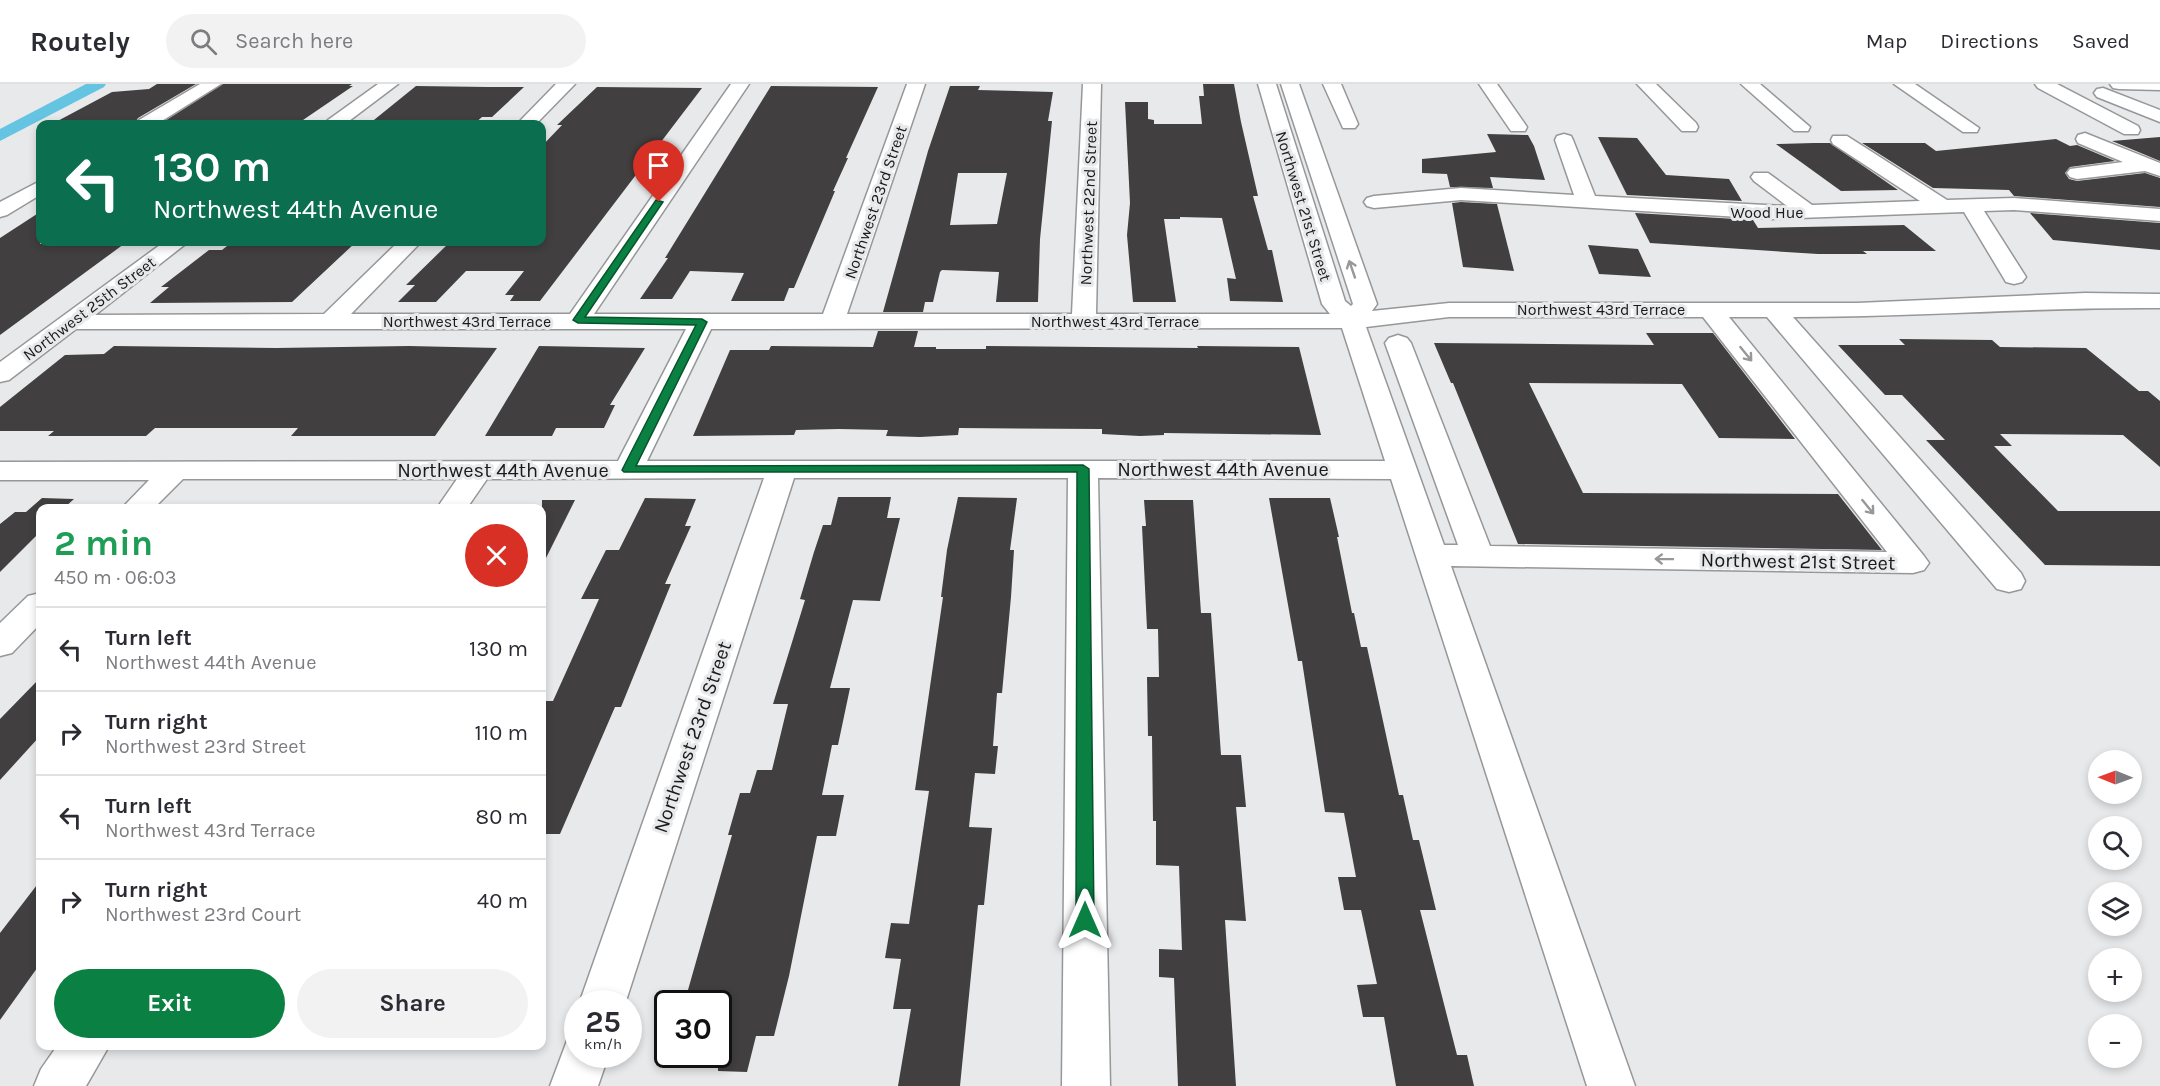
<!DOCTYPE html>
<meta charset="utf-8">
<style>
:root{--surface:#fff;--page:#f2f2f3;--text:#2b2b33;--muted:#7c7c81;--line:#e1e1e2;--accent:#0b8043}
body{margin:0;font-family:Karla,sans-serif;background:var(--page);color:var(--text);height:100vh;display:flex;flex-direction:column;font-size:22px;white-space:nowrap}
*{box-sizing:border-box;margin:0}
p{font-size:20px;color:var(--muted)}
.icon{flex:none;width:33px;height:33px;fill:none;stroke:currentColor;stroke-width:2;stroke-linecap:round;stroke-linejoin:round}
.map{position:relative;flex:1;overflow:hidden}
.details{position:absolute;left:36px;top:420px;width:510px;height:546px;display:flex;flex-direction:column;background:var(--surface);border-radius:12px;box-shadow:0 3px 9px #0003}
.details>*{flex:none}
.banner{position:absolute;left:36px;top:36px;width:510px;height:126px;border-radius:12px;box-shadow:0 3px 9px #0003;background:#0b6e4f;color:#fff;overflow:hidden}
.needle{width:39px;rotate:271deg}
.fabs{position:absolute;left:2088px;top:666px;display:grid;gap:12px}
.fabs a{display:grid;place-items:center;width:54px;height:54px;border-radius:50%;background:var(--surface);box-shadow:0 3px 9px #0003;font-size:30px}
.speed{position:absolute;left:564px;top:906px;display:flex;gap:12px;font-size:30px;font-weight:700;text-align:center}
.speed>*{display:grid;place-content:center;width:78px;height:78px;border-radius:50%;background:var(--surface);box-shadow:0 3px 9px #0003;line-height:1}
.speed small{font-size:15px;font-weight:400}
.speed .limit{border:3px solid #111;border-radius:9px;background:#fff;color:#111}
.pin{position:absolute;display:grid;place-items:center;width:51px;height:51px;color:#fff;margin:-62px -26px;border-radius:50% 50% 50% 0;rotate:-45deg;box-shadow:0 0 6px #0007}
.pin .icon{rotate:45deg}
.me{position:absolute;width:66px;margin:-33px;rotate:0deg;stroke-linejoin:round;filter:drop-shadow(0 0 4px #0008)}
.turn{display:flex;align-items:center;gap:21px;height:126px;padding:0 18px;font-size:27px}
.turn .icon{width:78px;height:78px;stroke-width:2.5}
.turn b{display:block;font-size:42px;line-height:51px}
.round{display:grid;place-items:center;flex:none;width:63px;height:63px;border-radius:32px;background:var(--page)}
.head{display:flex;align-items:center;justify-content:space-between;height:102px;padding:0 18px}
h1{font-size:36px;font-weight:700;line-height:45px;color:#1e9e55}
.button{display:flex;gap:12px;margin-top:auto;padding:12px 18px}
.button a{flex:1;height:69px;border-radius:36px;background:var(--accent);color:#fff;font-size:24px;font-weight:700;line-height:69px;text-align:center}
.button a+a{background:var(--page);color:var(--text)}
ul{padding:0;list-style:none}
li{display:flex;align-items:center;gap:18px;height:84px;padding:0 18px;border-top:2px solid var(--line)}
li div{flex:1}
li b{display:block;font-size:22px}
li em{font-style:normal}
header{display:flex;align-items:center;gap:36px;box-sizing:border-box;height:84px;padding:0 30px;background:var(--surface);border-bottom:2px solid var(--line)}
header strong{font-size:28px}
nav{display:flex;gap:33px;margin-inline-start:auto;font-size:21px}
.search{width:420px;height:54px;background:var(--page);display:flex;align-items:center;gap:15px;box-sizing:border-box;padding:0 21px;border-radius:33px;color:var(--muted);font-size:22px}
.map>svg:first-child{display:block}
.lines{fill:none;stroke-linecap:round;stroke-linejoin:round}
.canal{fill:#64c4e1;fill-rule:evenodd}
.building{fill:#413f40;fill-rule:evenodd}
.minor-casing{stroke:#969799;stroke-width:3}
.minor{fill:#fff;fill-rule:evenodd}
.oneway{stroke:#989898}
.route{fill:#0b8043;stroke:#07532c;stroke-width:1.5}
.labels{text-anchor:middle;stroke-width:6;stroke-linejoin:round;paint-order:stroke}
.far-street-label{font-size:16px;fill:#1a1a1b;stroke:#e8e9eb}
.street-label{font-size:20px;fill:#1a1a1b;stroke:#e8e9eb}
</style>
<header>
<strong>Routely</strong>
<div class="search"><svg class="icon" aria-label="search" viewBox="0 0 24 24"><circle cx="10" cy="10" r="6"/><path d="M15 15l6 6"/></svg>Search here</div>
<nav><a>Map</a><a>Directions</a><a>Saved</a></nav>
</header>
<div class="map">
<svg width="2160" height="1002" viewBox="0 0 2160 1002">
<rect width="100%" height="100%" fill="#e8e9eb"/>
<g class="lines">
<polygon class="canal" points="86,0 106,0 104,3 0,57 0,45"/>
</g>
<g class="building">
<polygon points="157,0 196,0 138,34 134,40 52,40 112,8 149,5"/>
<polygon points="223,0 352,0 349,2 353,2 303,36 291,36 283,40 160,40"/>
<polygon points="1203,0 1234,0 1241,38 1258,112 1253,112 1268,166 1272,166 1283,218 1230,217 1227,194 1236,195 1222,134 1180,133 1180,135 1164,135 1176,218 1133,218 1127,151 1130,119 1125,18 1148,18 1148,35 1154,36 1154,40 1202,40 1199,12 1204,12"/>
<polygon points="416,2 488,3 524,3 492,33 482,33 474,40 369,40"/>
<polygon points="771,2 878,3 846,74 848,74 833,107 835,107 794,204 789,204 784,217 731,217 744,189 690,187 672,215 640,215 668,174 665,174"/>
<path d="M950,2h30l-2,4 75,2 -5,29h4l-12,118 -2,63h-42l3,-30 -57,-2 -2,2 -7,30h-8l-2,10h-40l45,-161zM958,89h49l-10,51 -47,1z"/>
<polygon points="597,3 702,4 540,217 510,217 514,211 505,211 524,187 466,187 436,218 398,218 415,201 406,201 450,158 542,158 542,62 562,41 557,41"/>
<polygon points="1487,50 1528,51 1534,62 1545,96 1490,93 1493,104 1450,103 1447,90 1422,89 1422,75 1496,68"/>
<polygon points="1598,53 1637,54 1666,91 1729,95 1742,117 1627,111"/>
<polygon points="2160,53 2160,77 2112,57"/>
<polygon points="2056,55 2070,62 2077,61 2115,77 2070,83 2065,89 2069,95 2077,97 2145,89 2160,94 2160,123 2014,112 2009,106 1933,104 1862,59 1925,59 1936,67"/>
<polygon points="1814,59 1830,59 1898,106 1841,107 1776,60"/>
<polygon points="1461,118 1497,120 1514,187 1463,183 1452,119"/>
<polygon points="40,128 40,160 124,160 0,251 0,154"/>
<polygon points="1635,129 1753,136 1758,144 1904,141 1936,167 1863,167 1867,170 1818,170 1650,159"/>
<polygon points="2030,129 2160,139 2160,166 2053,156"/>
<polygon points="232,158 356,158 292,218 150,219 169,203 161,203 209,166 222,166"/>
<polygon points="1588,161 1638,165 1651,193 1599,190"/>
<polygon points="878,247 918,247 914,263 936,263 936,265 986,265 986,262 1198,264 1197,262 1299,263 1321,351 1164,349 1164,351 1140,352 1102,350 1102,345 959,344 958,351 920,353 886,352 888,346 839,345 796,346 794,351 693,352 730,266 769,266 771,262 873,263"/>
<polygon points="1646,249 1713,249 1795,355 1719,354 1682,300 1529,299 1583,409 1838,410 1882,466 1518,460 1453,299 1451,299 1434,259 1654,261"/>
<polygon points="1899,255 1992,256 2000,263 2086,264 2139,307 2148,307 2160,317 2160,383 2123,351 2000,350 2012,362 1994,362 2058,427 2160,427 2160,482 2045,481 1926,356 1945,356 1902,311 1885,311 1838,261 1905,261"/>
<polygon points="114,262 276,264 409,262 497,264 435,352 291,352 298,344 155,344 146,352 48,352 54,347 0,347 0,323 65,271 104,270"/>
<polygon points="539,262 645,264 610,321 615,321 604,344 556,344 552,352 485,352"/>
<polygon points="838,413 891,413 887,434 900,434 880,517 853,516 830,604 850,604 838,661 832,661 822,711 844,711 836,752 817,752 789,892 774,952 756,952 747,988 718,987 718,920 684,920 732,751 728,751 740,709 750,709 757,686 772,686 788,620 773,620 805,516 800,515 814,468 823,441 831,441"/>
<polygon points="958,413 1017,414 1010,466 1014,466 1011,513 1002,609 997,609 993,662 998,662 995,690 975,689 969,743 992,744 984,821 978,821 960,1002 898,1002 911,925 893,925 901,875 885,874 891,839 909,840 929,707 915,706 943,513 941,513 947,466"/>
<polygon points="42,414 74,415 64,424 40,424 40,448 0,488 0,440 15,428 26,428"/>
<polygon points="645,414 696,415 685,442 691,442 665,500 671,500 621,623 615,623 560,750 542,750 542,627 546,617 553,617 599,515 581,515 606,466 619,466"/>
<polygon points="1269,414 1330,414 1339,453 1337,453 1352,529 1354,529 1361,563 1367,563 1399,711 1403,711 1413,756 1419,756 1436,826 1420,826 1457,971 1467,971 1474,1002 1396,1002 1384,933 1363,933 1357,901 1377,900 1361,826 1344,826 1338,793 1356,793 1344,729 1325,728 1302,577 1298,577"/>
<polygon points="542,416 575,416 542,482"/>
<polygon points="1144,416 1193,416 1201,529 1211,529 1221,671 1241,671 1246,723 1236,723 1246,837 1225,836 1236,1002 1178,1002 1174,894 1159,893 1159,865 1182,866 1179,782 1156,781 1156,737 1153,737 1152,652 1148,652 1147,593 1159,593 1158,545 1147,545 1142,442 1146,442"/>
<polygon points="40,594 40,652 0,696 0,635"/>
<polygon points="40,797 40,880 0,936 0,849"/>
</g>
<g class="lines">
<g class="minor-casing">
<g id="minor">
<polygon points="200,0 221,0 157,40 136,40 139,36"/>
<polygon points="378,0 398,0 345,40 325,40 328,36"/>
<polygon points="556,0 575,0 536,40 517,40"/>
<path d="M731,0h18l-155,230h229l84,-230h18l-78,230h225l11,-230h18l-5,230h234l-8,-10 -64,-220h18l69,217 6,5 2,-2 -72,-220h18l78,220 -5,7 77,-8h408l228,-10 75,1v14c-122,-1 -244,9 -367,9l228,256 4,8 -4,8 -12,3 -12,-3 -230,-272h-38l195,239 5,7 -5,7 -11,3 -462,-7 184,520h-48l-196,-607 -293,-1 12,608h-48l6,-608h-274l-169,526h-46l185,-526 -277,1 -20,29h-30l20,-29h-274l-29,29h-32l27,-28h-149v-18l618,-1 68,-132h-610l-67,51 -9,2v-20l164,-120h24l-93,73 229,-1 74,-72h23l-70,72h219zM1449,233h254l184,235 -397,-6 -79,-203 -4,-5 -9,-3 -9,3 -4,5 73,202h-14l-78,-218zM1342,244l43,133h-738l64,-132z"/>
<polygon points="1323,0 1341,0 1358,40 1355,44 1343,44"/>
<polygon points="1479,0 1497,0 1527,43 1525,47 1511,47"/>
<polygon points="1637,0 1656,0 1696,39 1698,43 1696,47 1682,47"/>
<polygon points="1741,0 1760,0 1810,43 1808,47 1794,47"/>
<polygon points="1894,0 1915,0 1979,44 1977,48 1963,48"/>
<polygon points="2035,0 2057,0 2138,42 2140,46 2138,50 2124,50 2038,4"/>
<polygon points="2110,0 2160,0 2160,6 2119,5 2113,4"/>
<polygon points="2103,4 2160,26 2160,38 2097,13 2094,9 2097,5"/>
<polygon points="2085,49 2160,79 2160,92 2145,87 2077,95 2070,93 2067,89 2070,85 2123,78 2078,59 2076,55 2078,51"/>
<polygon points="1564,50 1571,52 1573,56 1595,112 1787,122 1754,97 1751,93 1754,89 1768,89 1812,121 1920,117 1833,60 1831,56 1833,52 1847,52 1947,116 2014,114 2160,125 2160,137 2014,126 1984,127 2026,193 2022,198 2014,200 2006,198 1964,128 1772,135 1461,116 1374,124 1367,122 1364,118 1367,114 1374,112 1461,104 1574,111 1555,56 1557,52"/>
<polygon points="40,97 40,111 7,131 0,133 0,118"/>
<polygon points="40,509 40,540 12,569 0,572 0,539 28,512"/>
<polygon points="578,950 578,970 609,970 598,1002 550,1002 568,954"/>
<polygon points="57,962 109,962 86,1002 34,1002 41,985"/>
</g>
</g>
<use href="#minor" class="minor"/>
</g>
<defs><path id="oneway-shaft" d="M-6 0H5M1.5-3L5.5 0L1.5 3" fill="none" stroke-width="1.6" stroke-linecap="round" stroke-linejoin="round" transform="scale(1.5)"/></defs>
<g class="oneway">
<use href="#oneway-shaft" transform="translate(1352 185) rotate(-109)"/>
<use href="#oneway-shaft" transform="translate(1746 270) rotate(51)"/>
<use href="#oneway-shaft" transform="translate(1868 423) rotate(51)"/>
<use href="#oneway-shaft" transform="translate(1664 475) rotate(-179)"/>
</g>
<polygon class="route" points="656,116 663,118 585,233 702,235 707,238 636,382 1083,381 1089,385 1094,836 1091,841 1085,844 1079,841 1076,836 1077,388 624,388 622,386 696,241 578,239 573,236"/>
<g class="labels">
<g class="far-street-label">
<text transform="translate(875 118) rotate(-71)" y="6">Northwest 23rd Street</text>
<text transform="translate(1088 119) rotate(-88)" y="6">Northwest 22nd Street</text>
<text transform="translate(1304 122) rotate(73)" y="6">Northwest 21st Street</text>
<text x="1767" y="134">Wood Hue</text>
<text transform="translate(89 224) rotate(-37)" y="6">Northwest 25th Street</text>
<text x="1601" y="231">Northwest 43rd Terrace</text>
<text x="467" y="243">Northwest 43rd Terrace</text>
<text x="1115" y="243">Northwest 43rd Terrace</text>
</g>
<g class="street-label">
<text x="1223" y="392">Northwest 44th Avenue</text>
<text x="503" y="393">Northwest 44th Avenue</text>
<text transform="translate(1798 477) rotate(1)" y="7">Northwest 21st Street</text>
<text transform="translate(692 653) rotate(-71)" y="7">Northwest 23rd Street</text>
</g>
</g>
</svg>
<div class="fabs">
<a><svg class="needle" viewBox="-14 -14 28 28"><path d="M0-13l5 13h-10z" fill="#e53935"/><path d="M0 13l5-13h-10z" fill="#7c7c81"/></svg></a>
<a><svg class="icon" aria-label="search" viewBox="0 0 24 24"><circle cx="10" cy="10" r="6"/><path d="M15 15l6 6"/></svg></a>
<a><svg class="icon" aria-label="layers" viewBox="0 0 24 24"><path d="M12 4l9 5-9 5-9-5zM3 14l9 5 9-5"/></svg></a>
<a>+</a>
<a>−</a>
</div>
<div class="speed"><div>25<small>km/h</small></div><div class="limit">30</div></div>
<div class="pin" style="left:659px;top:118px;background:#d93025"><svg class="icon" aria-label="arrive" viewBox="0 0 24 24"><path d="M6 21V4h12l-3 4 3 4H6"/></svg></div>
<svg class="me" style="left:1085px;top:836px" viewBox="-20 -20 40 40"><path d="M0-17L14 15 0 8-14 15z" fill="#0b8043" stroke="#fff" stroke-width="4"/></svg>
<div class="banner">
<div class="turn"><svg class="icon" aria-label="left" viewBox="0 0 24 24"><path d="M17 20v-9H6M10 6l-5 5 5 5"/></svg><div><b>130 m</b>Northwest 44th Avenue</div></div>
</div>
<section class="details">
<div class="head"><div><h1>2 min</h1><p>450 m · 06:03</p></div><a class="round" style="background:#d93025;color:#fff"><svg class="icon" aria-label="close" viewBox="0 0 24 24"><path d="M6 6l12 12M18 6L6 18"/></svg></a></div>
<ul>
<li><svg class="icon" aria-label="left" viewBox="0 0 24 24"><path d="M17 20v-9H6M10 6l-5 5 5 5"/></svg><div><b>Turn left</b><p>Northwest 44th Avenue</p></div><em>130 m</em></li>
<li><svg class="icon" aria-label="right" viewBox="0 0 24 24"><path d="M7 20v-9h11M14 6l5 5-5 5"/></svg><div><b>Turn right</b><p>Northwest 23rd Street</p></div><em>110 m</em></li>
<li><svg class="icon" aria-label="left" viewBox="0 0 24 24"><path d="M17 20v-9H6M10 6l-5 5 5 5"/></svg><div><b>Turn left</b><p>Northwest 43rd Terrace</p></div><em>80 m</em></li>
<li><svg class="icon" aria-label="right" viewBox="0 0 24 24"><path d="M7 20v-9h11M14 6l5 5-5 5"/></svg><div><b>Turn right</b><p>Northwest 23rd Court</p></div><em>40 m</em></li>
</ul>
<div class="button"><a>Exit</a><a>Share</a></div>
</section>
</div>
